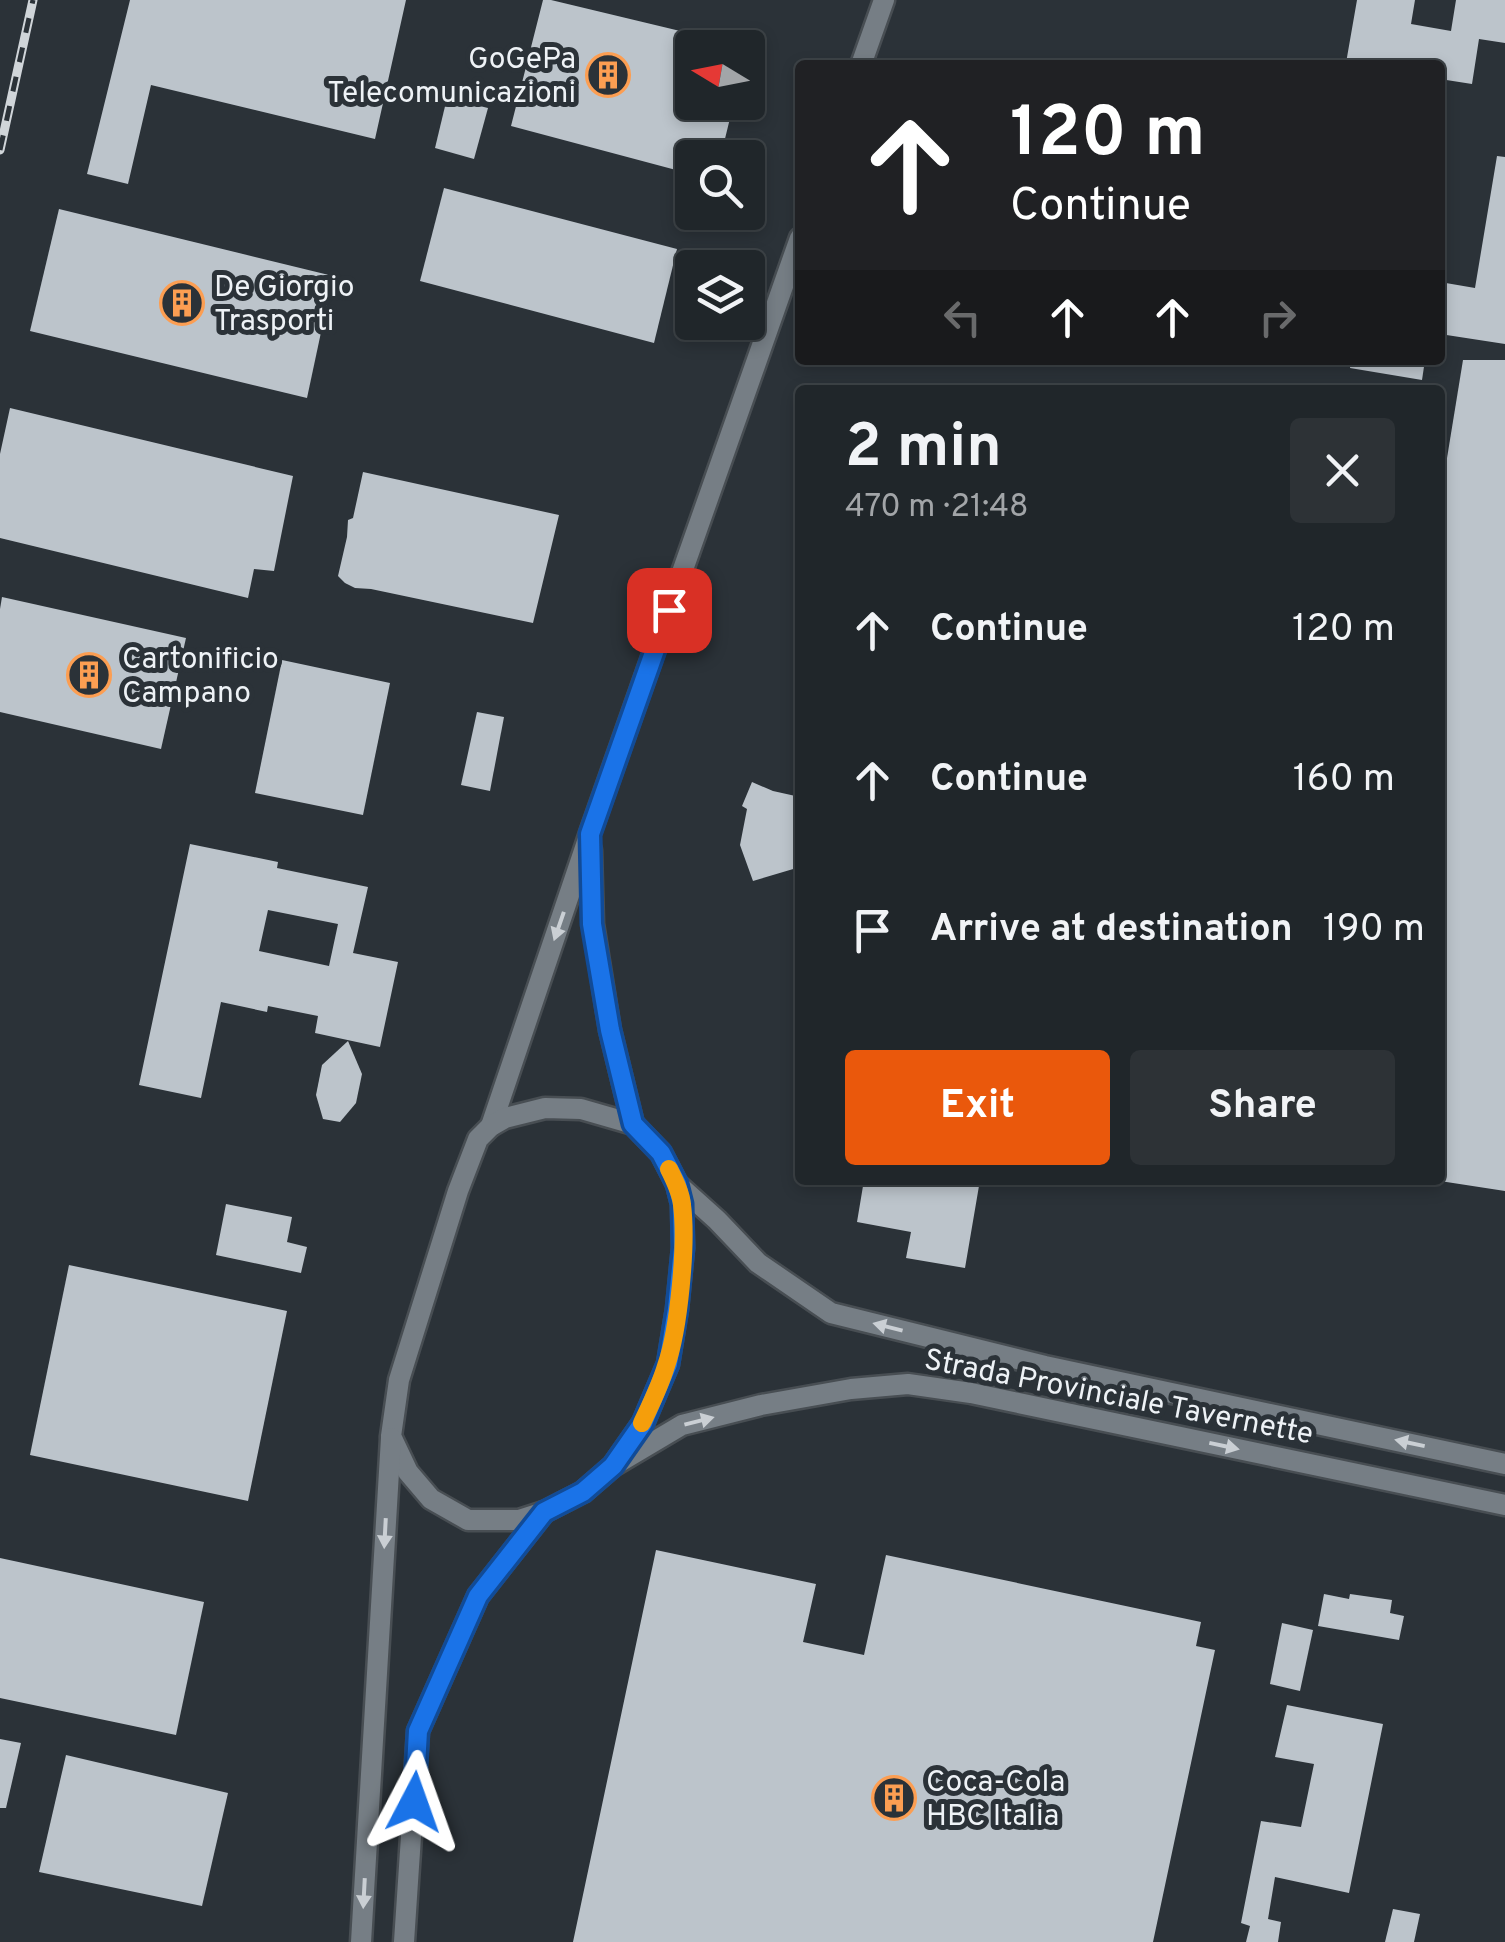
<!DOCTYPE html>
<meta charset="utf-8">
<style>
:root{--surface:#20262a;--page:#2d3236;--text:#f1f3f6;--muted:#a2a5a8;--line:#3d4347;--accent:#ea580c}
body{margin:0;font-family:Overpass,sans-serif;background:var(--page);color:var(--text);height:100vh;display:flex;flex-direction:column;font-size:38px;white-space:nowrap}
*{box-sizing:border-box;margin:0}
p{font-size:32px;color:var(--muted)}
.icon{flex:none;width:55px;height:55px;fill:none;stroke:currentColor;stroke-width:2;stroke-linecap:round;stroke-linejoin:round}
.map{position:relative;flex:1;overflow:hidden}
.panel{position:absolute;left:795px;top:385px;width:650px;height:800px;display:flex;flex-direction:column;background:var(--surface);border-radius:10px;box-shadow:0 5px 15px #0003,0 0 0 2px var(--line)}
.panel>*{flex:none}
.guide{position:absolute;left:795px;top:60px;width:650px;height:305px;border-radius:10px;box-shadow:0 5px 15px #0003,0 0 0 2px var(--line);background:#202124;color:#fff;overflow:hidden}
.needle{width:65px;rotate:280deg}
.buttons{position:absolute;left:675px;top:30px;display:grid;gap:20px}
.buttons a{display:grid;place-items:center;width:90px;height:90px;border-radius:10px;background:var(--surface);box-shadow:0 5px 15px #0003,0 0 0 2px var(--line);font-size:50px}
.pin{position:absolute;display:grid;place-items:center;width:85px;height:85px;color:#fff;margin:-42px;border-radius:20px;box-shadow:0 5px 15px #0006}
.me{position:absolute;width:110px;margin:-55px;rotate:4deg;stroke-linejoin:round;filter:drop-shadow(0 0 8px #0008)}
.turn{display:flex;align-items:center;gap:35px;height:210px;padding:0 50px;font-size:45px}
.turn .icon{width:130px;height:130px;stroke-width:2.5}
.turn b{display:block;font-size:70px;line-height:85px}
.lanes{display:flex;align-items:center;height:95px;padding:0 50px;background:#0003;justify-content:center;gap:50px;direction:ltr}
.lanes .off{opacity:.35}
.round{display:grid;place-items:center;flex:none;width:105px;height:105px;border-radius:10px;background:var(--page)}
.head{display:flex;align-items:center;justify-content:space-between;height:170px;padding:0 50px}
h1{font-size:60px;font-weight:700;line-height:75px}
.action{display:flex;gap:20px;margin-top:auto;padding:20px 50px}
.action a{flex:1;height:115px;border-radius:10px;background:var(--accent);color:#fff;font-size:40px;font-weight:700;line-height:115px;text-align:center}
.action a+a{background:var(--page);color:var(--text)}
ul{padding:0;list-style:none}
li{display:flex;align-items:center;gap:30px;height:150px;padding:0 50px}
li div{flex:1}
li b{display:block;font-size:38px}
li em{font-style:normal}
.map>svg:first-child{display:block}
.building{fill:#bcc4cb;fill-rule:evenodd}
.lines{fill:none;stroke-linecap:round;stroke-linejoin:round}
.minor-casing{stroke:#484e53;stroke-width:25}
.minor{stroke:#767e85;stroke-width:20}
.rail-casing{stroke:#d0d5d9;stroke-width:9}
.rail{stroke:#2b3238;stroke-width:5;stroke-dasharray:15;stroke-linecap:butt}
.oneway{fill:#cacfd4}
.route-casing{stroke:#114b97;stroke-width:25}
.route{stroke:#1a73e8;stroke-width:18}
.slow{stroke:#f59e0b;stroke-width:18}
.labels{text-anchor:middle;stroke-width:10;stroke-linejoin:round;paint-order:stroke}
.poi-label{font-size:30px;fill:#eef2f6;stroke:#2b3238;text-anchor:start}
.street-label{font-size:30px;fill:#eef2f6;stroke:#2b3238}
</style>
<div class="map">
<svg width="1505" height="1942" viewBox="0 0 1505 1942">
<rect width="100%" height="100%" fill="#2b3238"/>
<g class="building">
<polygon points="130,0 406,0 375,139 151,85 128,184 87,174"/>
<polygon points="543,0 551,0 726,42 725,48 692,48 692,102 734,102 721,155 683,146 676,170 511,126"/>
<polygon points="1357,0 1415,0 1411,24 1451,31 1456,0 1505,0 1505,43 1479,39 1472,84 1440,79 1440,65 1346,63"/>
<polygon points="447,98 488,108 474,159 435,148"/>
<polygon points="1497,156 1505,157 1505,344 1440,334 1440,282 1475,288"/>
<polygon points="444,188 677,249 654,343 420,281"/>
<polygon points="59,209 333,276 307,398 30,331"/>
<polygon points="1351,360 1425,360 1422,380 1350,368"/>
<polygon points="1463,360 1505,360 1505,1191 1440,1181 1440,501"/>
<polygon points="10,408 293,476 274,571 254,569 248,598 0,538 0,454"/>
<polygon points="363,472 559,515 533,623 371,589 355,588 345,583 338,576 347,537 348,520 353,518"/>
<polygon points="2,597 186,638 161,749 0,712 0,609"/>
<polygon points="282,660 390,683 363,815 255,793"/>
<polygon points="477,712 504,717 490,791 461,785"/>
<polygon points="752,782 773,791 800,797 800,867 753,881 740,845 747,809 742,806"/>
<path d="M190,844l88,18 -1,6 91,19 -15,66 45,9 -18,85 -65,-14 3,-17 -50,-10 -1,6 -46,-10 -20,96 -62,-13zM268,910l70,14 -9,42 -70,-15z"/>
<polygon points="348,1041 362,1074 356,1103 340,1122 323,1119 316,1095 322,1065"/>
<polygon points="864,1180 980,1180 965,1268 906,1258 911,1232 857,1222"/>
<polygon points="226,1204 292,1217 287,1242 307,1247 301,1273 216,1255"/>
<polygon points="69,1265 287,1311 248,1501 30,1455"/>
<polygon points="656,1550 816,1584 803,1642 864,1655 886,1555 1201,1622 1196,1646 1215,1650 1153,1942 573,1942"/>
<polygon points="0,1558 204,1602 176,1735 0,1698"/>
<polygon points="1324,1594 1349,1599 1350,1594 1392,1600 1390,1613 1404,1616 1399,1640 1318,1626"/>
<polygon points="1282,1623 1313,1630 1300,1691 1270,1684"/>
<polygon points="1287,1705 1383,1724 1349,1893 1275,1877 1268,1919 1281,1922 1278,1942 1246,1942 1250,1926 1241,1923 1261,1821 1301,1827 1314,1764 1275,1757"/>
<polygon points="0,1739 21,1743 6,1808 0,1808"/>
<polygon points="66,1755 228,1793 202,1906 39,1872"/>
<polygon points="1393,1909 1420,1914 1414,1942 1385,1942"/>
</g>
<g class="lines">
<g class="minor-casing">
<g id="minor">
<polyline points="861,65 884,0"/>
<polyline points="591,850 593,924 610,1030 633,1124"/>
<polyline points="491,1126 590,833 800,238"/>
<polyline points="677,1184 717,1220 758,1263 831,1313 1045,1366 1505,1464"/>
<polyline points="613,1466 643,1423 668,1364 677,1309 683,1248 682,1204 677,1184 661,1153 633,1124 581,1109 545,1108 505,1118 491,1126 478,1139 458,1191 399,1380 391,1436 408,1472 431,1499 468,1520 519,1520 544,1512 583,1492 613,1466 682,1425 761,1405 851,1389 908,1384 971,1393 1505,1505"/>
<polyline points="361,1942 391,1438"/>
<polyline points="404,1942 418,1731 478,1596 544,1512"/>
</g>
</g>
<use href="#minor" class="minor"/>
<g class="rail-casing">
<polyline id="rail" points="0,150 33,0"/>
</g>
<use href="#rail" class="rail"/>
</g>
<defs><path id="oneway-solid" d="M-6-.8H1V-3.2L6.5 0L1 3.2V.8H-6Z" transform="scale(2.5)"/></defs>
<g class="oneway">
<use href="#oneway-solid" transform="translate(559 926) rotate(109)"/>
<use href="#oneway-solid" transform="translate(888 1327) rotate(-166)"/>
<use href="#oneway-solid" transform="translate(699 1421) rotate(-14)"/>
<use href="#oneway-solid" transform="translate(1410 1443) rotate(-168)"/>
<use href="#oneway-solid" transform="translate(1224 1446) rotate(12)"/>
<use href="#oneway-solid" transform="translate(385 1533) rotate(93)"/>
<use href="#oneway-solid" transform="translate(364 1893) rotate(93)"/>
</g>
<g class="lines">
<g class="route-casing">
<polyline id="route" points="414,1802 418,1731 478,1596 544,1512 583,1492 613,1466 643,1423 668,1364 677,1309 683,1248 682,1204 677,1184 661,1153 633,1124 610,1030 592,924 590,834 669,610"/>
</g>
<use href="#route" class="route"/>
<path class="slow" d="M642,1423c9,-19 18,-37 24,-57 13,-37 21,-122 16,-161 -1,-12 -7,-24 -13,-36"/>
</g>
<defs>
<g id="building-ring" transform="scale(2.25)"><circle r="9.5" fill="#2b3238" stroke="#fc9e52" stroke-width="1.5"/><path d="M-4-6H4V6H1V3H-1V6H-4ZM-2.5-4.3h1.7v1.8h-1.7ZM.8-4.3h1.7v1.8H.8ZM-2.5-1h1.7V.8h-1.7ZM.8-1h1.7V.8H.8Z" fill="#fc9e52"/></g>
</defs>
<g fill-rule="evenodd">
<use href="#building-ring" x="608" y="75"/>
<use href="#building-ring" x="182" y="303"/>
<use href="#building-ring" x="89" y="675"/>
<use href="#building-ring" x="894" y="1798"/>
</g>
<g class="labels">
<g class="poi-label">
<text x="576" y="68" text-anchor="end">GoGePa<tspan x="576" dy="34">Telecomunicazioni</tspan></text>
<text x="214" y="296">De Giorgio<tspan x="214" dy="34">Trasporti</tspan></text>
<text x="122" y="668">Cartonificio<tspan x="122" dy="34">Campano</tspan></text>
<text x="926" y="1791">Coca-Cola<tspan x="926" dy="34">HBC Italia</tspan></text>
</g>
<g class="street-label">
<text transform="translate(1119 1396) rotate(11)" y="10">Strada Provinciale Tavernette</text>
</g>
</g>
</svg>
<div class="buttons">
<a><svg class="needle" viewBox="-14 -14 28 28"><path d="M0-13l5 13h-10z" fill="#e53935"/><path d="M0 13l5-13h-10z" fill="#a2a5a8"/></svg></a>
<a><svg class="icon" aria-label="search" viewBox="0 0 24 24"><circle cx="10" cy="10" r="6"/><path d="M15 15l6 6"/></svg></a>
<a><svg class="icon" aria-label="layers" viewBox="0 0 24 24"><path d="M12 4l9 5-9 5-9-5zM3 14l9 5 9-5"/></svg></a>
</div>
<div class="pin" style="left:669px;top:610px;background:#d93025"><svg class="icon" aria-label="arrive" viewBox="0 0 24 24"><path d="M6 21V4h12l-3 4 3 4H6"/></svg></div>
<svg class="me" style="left:414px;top:1802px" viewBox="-20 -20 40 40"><path d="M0-17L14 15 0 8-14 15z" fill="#1a73e8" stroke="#fff" stroke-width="4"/></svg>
<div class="guide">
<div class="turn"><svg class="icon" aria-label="ahead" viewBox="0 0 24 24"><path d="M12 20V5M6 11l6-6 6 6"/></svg><div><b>120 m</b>Continue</div></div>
<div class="lanes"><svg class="icon off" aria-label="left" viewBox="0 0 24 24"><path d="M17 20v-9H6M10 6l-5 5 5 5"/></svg><svg class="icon" aria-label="ahead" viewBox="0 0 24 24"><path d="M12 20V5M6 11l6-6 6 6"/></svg><svg class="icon" aria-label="ahead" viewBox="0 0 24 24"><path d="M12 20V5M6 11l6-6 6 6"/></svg><svg class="icon off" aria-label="right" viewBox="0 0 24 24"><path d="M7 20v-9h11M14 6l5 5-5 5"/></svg></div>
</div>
<section class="panel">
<div class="head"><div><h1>2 min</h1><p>470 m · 21:48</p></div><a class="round"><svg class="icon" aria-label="close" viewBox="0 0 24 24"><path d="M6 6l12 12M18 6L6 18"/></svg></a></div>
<ul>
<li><svg class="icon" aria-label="ahead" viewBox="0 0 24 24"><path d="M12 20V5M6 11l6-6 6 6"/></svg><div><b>Continue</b></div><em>120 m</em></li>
<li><svg class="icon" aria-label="ahead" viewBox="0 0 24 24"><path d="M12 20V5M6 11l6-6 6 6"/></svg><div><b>Continue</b></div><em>160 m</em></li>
<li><svg class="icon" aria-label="arrive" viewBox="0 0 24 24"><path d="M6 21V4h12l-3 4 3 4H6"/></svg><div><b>Arrive at destination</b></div><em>190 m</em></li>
</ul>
<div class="action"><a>Exit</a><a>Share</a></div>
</section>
</div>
